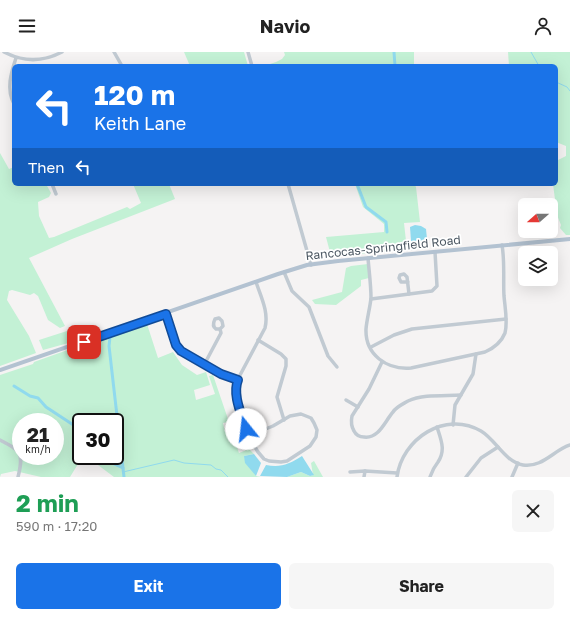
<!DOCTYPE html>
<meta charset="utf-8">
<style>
:root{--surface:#fff;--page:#f6f6f6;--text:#222;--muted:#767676;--accent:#1a73e8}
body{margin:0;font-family:"Golos Text",sans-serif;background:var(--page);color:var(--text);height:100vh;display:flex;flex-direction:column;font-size:15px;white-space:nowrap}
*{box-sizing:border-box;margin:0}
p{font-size:13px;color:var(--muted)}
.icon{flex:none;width:22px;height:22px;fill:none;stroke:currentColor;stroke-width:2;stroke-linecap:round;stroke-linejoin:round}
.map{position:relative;height:425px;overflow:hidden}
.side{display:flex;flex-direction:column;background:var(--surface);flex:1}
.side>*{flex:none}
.top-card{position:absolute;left:12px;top:12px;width:546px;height:122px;border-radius:6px;box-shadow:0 4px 16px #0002;background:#1a73e8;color:#fff;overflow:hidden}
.needle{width:26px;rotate:249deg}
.tools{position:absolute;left:518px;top:146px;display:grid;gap:8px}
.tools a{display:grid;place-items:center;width:40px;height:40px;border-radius:6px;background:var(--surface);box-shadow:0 4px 16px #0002;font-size:20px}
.speed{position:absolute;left:12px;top:361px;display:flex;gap:8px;font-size:20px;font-weight:700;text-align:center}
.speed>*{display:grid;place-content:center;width:52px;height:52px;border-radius:50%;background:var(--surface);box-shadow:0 4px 16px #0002;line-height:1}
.speed small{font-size:10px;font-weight:400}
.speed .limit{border:2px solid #111;border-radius:6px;background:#fff;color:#111}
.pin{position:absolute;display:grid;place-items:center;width:34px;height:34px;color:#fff;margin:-17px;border-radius:8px;box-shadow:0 2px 6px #0006}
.me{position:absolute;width:44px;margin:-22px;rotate:344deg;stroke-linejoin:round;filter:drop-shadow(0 0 3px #0008)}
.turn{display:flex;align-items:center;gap:14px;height:84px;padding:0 16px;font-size:18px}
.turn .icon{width:52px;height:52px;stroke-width:2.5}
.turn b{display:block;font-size:28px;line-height:34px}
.then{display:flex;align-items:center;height:38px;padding:0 16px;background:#0003;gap:8px;font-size:15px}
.round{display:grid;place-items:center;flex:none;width:42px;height:42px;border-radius:6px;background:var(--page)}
.summary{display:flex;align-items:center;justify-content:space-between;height:68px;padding:0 16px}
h1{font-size:24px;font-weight:700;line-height:30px;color:#1e9e55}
.primary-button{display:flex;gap:8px;margin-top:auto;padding:8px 16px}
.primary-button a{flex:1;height:46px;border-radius:6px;background:var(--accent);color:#fff;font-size:16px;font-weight:700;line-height:46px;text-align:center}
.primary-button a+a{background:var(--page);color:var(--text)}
header{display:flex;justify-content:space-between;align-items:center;height:52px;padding:0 16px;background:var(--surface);font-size:18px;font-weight:700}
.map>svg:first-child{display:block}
.green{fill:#c3f1d5;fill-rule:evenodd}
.water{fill:#90daee}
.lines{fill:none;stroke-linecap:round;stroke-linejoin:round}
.stream{stroke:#90daee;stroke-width:1}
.canal{stroke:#90daee;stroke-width:3}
.minor{stroke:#c1cad2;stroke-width:3.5}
.major{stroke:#b3c2d1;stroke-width:4}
.route-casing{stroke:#114b97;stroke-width:10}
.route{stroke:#1a73e8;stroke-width:7}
.labels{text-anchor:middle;stroke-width:3.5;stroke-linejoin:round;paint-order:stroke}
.street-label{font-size:12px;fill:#4a5661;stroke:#fff}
</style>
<header><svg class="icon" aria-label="menu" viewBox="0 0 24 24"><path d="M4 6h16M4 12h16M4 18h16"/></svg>Navio<svg class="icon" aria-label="person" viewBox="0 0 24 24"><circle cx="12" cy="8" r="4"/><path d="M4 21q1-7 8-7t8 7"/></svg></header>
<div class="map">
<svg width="570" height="425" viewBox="0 0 570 425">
<rect width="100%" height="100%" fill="#f5f3f3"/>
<g class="green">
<polygon points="184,0 244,0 248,14 190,14"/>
<polygon points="284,0 414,0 414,14 264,14 276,10 282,7 285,3"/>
<polygon points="508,0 570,0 570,183 566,183 560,176 561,173 557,163 553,132 556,132 556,109 566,104 566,94 556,90 556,14 509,14"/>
<polygon points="0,101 9,117 14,115 14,132 46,132 51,141 49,145 38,150 39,164 49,186 54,185 127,155 130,157 141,151 133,132 169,132 175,147 72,187 29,206 65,274 60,276 48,268 38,244 34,241 30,243 12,238 9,239 7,248 29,284 36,301 0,314"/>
<polygon points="355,132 414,132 416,135 420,170 404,171 407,198 331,204 326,185 384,180 384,172 363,155"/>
<polygon points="368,212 369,226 361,228 361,234 336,253 315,252 312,248 342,240 346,216 351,214"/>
<path d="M147,272l11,34 15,-6 9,13 15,10 9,-3 4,13 -16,5 2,10 19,-6 -6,-18 4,-1 16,47 -6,1 2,9 6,-2 8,23 10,-4 5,5 -10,2 12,20 5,1h-147l-16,-12 -20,-1 -8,13h-29l-26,-6 -14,3 -1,3v-102l33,-11 1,-2 67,-24zM21,370h34v34h-34zM81,370h34v34h-34z"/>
<polygon points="70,278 73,286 72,290 43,298 39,288"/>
<polygon points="314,409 323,425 287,425 301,420 310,424 313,423 311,411"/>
</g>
<g class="water">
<polygon points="415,173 421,174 426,177 427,187 424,189 411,189 410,175"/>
<polygon points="254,402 261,411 256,424 245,411 244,404"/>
<path d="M302,404l12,19 -4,1 -9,-4 -14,5 -27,-1 6,-11c15,3 23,-1 36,-9z"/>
</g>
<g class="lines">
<g class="stream">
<polyline points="531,0 539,14"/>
<polyline points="556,30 567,35 570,39"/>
<polyline points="123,420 174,408 184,411 211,413 216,417 221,418 228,425"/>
</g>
<g class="canal">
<polyline points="394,0 395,14"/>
<polyline points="357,132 366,155 386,170 387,180"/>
<polyline points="117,281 110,285 109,294 124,425"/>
<polyline points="14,334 30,344 38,346 46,355 81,378"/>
<polyline points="79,395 81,396"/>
<polyline points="115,398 122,401"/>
<polyline points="97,404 123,416"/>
</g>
<g class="minor">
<path d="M4,0c19,10 39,10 58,0"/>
<polyline points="114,0 122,14"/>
<polyline points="248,0 252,14"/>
<path d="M14,52c-8,-15 -3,-31 2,-46"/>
<polyline points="52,132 56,142"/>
<polyline points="288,132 311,213"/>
<path d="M368,206c1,13 3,27 3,40 -1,10 -4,20 -5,31 -1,26 21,41 45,39l74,-16c9,-4 16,-9 20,-19 3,-11 0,-25 -1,-37 -1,-17 1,-34 -2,-51"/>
<polyline points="284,220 292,239 309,255 328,304 337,315"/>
<polyline points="408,230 401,230 399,226 400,223 404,222 407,225 409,242"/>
<polyline points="371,247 432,239 437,234 435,200"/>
<polyline points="166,262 176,293 181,299 221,322 238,328"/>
<polyline points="258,288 281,302 286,307 286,314 277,345 284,368"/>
<polyline points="371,295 394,283 412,277 506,267"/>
<path d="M382,310l-13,27 -17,27c-1,5 -1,10 2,15 2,4 6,6 10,6 15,2 21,-16 29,-25 3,-5 10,-8 15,-11 15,-7 36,-5 53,-6"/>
<path d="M204,313l17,-32 -1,-4h-4c-3,-2 -3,-6 -1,-10l4,-1 3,3 1,5 -3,3"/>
<polyline points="346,348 358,355"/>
<polyline points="453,373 455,353 473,322 476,302"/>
<path d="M248,384l25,-10 17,-10 11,-2 10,4 3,5 3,7 -1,7 -6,9 -23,15 -6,1 -12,-1 -5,-2 -6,-7 -10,-16 -9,-29 -3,-21 3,-9 26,-49c4,-16 -4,-31 -9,-46"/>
<path d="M0,388c21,11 24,13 18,37"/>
<polyline points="350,420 365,419 397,421"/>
<polyline points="364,425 365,419"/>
<path d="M397,425c5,-38 48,-67 84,-46 15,9 24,31 42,34 19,3 31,-15 47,-20"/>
<path d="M430,425c2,-6 4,-10 8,-15 8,-12 3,-22 -1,-35"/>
<polyline points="466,425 481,406 498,395"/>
<polyline points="512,425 518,411"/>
</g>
<polyline class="major" points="0,318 278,222 307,213 338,209 570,187"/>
</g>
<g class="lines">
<g class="route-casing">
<path id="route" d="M84,290l82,-28 10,31 5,6 40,23 17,6c-6,15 4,35 8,49"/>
</g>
<use href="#route" class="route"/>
</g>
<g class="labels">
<g class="street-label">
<text transform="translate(383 196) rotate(-6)" y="4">Rancocas-Springfield Road</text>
</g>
</g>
</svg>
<div class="tools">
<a><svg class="needle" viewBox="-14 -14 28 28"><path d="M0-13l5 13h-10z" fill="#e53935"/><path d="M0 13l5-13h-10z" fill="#767676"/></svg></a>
<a><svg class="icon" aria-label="layers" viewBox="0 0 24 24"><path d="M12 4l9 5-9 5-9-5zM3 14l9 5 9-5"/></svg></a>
</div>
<div class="speed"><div>21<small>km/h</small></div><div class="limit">30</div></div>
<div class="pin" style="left:84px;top:290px;background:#d93025"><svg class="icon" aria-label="arrive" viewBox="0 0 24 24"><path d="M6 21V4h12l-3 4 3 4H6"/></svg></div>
<svg class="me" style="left:246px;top:377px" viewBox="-20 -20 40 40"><circle r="19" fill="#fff"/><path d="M0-13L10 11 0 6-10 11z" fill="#1a73e8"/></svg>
<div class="top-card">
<div class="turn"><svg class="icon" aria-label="left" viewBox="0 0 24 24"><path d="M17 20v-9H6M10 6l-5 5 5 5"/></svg><div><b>120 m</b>Keith Lane</div></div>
<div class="then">Then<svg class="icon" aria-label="left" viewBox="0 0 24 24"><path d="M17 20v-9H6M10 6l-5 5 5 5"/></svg></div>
</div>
</div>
<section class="side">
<div class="summary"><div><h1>2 min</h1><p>590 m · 17:20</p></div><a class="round"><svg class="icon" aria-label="close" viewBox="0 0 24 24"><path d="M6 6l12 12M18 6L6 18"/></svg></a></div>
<div class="primary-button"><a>Exit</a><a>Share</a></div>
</section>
